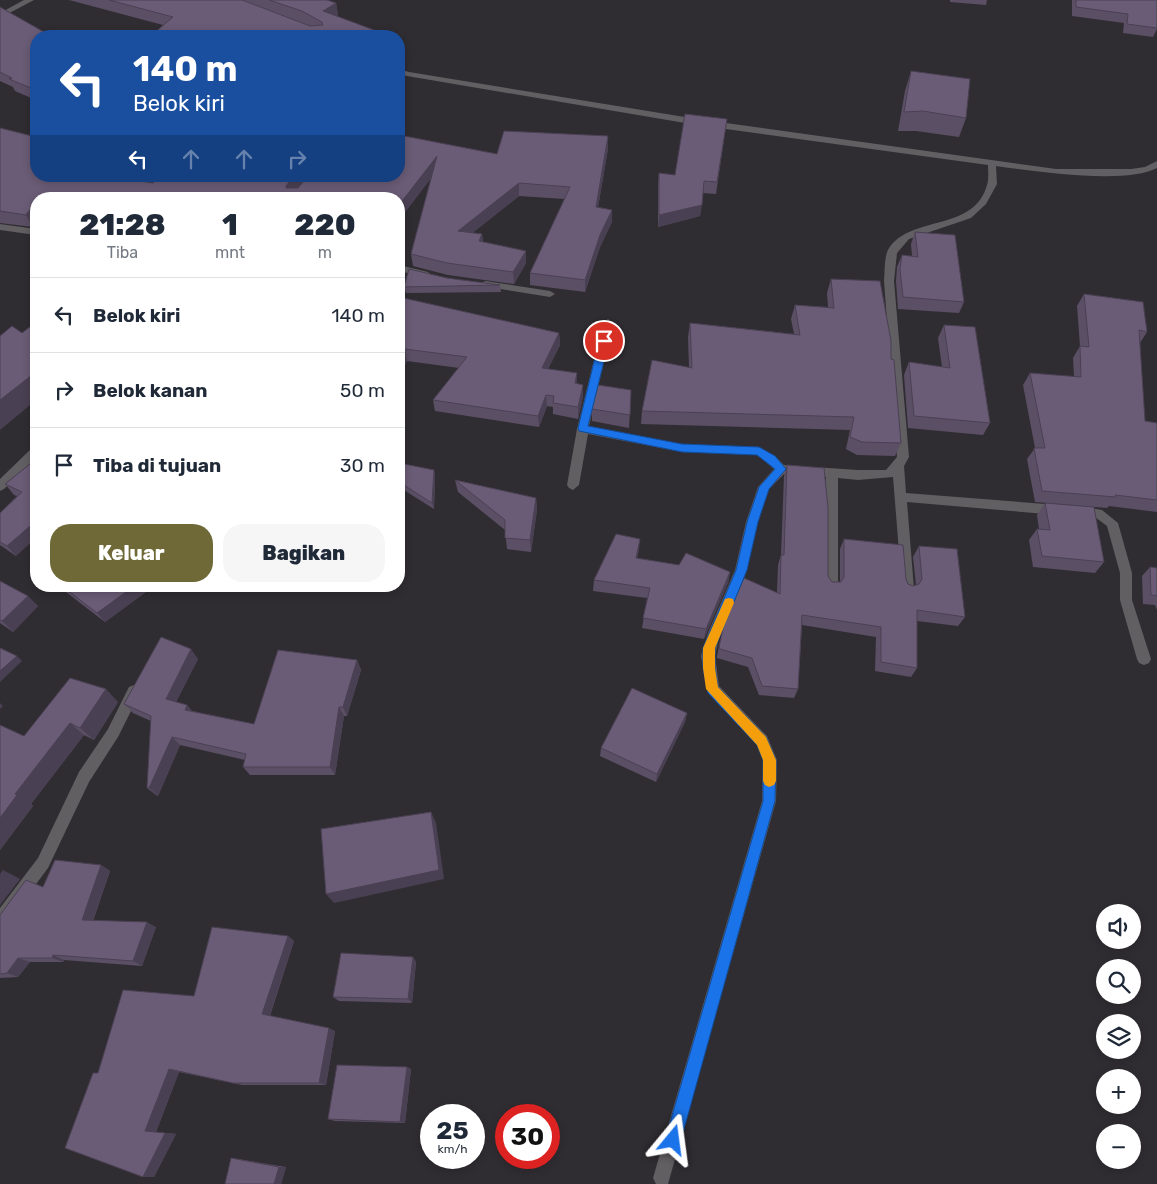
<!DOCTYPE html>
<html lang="id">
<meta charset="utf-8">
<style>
:root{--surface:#fff;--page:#f6f6f7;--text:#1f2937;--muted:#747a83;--line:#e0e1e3;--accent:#6e6937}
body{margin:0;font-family:Rubik,sans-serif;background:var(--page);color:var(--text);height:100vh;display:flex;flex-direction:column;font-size:19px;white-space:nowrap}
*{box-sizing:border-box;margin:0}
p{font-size:16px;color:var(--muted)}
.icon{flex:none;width:28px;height:28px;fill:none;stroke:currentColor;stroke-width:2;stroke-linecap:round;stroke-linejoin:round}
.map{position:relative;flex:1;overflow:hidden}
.drawer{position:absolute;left:30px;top:192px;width:375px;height:400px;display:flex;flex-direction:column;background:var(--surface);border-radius:20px;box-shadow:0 2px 8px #0003}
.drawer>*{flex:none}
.hud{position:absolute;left:30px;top:30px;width:375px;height:152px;border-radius:20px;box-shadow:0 2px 8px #0003;background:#1a4fa0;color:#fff;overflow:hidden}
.buttons{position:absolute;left:1096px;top:904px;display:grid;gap:10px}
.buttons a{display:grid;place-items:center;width:45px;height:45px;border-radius:50%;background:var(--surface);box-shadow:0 2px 8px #0003;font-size:25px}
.speed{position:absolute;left:420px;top:1104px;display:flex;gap:10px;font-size:25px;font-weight:700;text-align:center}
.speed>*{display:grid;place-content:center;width:65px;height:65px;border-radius:50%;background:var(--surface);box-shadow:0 2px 8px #0003;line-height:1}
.speed small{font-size:12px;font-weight:400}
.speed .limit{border:8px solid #d22;background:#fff;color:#111}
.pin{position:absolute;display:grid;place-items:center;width:42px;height:42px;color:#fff;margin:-21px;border:2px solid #fff;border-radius:50%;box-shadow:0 1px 5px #0007}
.me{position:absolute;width:55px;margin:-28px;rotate:16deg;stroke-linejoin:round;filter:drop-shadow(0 0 4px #0008)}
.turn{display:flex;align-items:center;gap:18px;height:105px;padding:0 20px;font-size:22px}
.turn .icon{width:65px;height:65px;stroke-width:2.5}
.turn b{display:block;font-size:35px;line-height:42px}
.lanes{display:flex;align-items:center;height:48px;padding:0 20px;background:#0003;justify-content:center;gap:25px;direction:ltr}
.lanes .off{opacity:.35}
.eta{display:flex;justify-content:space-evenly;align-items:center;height:85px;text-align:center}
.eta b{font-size:30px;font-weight:800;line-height:35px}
.button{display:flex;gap:10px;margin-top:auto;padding:10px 20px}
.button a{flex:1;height:58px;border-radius:20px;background:var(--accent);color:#fff;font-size:20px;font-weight:800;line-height:58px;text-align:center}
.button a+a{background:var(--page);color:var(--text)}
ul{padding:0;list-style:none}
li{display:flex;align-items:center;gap:15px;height:75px;padding:0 20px;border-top:1px solid var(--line)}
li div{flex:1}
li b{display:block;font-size:19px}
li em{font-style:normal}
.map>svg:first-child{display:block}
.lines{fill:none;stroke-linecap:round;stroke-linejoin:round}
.minor{fill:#615f62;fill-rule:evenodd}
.wall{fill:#5b4f65}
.shaded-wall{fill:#4a4053}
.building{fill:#6a5c76;stroke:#4a4053}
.route{fill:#1a73e8;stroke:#114b97}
.slow{fill:#f59e0b}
</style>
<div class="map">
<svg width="1157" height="1184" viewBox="0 0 1157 1184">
<rect width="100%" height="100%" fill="#302d32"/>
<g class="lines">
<g class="minor">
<polygon points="24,0 34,0 0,18 0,13"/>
<path d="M399,69l10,3 288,47 359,50h75l14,-2 12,-6v7c-31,17 -124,3 -161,-2l1,18 -11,20 -15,14 -62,21 -12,14 -3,28 15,176 -5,9 2,27 152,12 4,2 2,3 -2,3 -4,2 -151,-13 7,87 -2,4 -4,1 -4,-1 -2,-4 -9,-112 -35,3 -20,-2v108l-2,4 -4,1 -4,-1 -2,-4v-109l-42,-3 -15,15 -11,33 -11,48 -27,63 -5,23 4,30 48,50 10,24 -1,41 -108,383h-12l-3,-6 109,-377 1,-41 -6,-15 -49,-52 -7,-37 7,-23 27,-63 11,-48 12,-35 16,-18 -17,-14 -75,-3 -94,-18 -9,51 -6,5 -4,-2 -2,-3 10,-56 26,-106 5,-4 5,4 -24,103 93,18 77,3 16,9 9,9 74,5h28l11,-13 -13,-176c1,-9 0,-23 4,-31 21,-36 86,-17 99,-65 2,-6 1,-14 1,-20l-291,-40 -290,-49 -8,-2z"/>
<polygon points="0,224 36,229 36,235 0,230"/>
<polygon points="399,265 428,272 430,274 425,277 399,271"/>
<polygon points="485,281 550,291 555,294 550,297 481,286 480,284"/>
<polygon points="36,447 36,458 4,489 0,491 0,479 32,448"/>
<polygon points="1078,506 1102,510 1118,523 1132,573 1132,600 1151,659 1149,663 1144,665 1139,663 1137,659 1120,600 1120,573 1107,526 1095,517 1074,514 1072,511 1074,508"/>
<polygon points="134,685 139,687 141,691 118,737 89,782 48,868 5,926 0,929 0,908 38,858 79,772 108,729 129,687"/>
</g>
</g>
<g class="wall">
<polygon points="69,0 327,0 336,3 338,15 336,16 390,36 152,36 152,35 163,25"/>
<polygon points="950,0 987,0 986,5 950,2"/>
<polygon points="1072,0 1157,0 1157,29 1153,37 1123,33 1124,23 1072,16"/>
<polygon points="0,7 36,36 36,100 15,91 13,87 0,81"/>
<polygon points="911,71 966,118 959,137 916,131 898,131 905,91"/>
<polygon points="727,119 716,194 703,193 700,216 658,227 658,184 659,173 675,175"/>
<polygon points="0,128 36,137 36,176 108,176 153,183 159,176 307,176 298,188 308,176 399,176 399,135 497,154 504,131 608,136 608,149 598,207 612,210 612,222 600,247 585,292 530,285 530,273 565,199 519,196 472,233 482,234 483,242 526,251 526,263 514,284 448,275 413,266 411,254 431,178 399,220 399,199 36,199 36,223 33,227 0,223"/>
<polygon points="915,232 964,302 959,313 898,309 896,281 897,267 902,255 912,256 911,244"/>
<polygon points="831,279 891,359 901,443 895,456 857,455 846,449 850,430 641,424 642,411 689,367 688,337 690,323 794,334 791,319 795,305 828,307 827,293"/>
<polygon points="500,285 501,292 406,293 404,287"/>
<polygon points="1084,294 1147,332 1140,343 1145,421 1157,423 1157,512 1109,506 1107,508 1035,502 1027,459 1035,448 1023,385 1030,373 1074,377 1073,358 1080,346 1077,306"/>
<polygon points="399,297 559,333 560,345 548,369 577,373 577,384 583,385 583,396 578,419 553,414 553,407 547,406 539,427 435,411 433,400 459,368 407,361 399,374"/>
<polygon points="944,325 990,423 983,435 908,428 904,375 909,362 942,367 938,338"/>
<polygon points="631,390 629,428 592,421 592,409"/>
<polygon points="35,460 16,556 0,545 0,513 17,496 14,495 5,484"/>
<polygon points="399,463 434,470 435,476 434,509 399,487"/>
<polygon points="787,465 828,576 832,582 840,582 840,549 844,539 906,579 908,584 913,586 916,585 913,557 919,546 965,617 958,626 917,621 917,668 911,677 875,671 876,637 802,625 798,689 794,698 759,695 748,667 717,658 717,656 724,624 777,593 778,565 781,555 784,476"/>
<polygon points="455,480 536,498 537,510 531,552 507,549 505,530 458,492"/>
<polygon points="1045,503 1104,562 1095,573 1033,567 1029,540 1037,529 1039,529 1037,515"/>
<polygon points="640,539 637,558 679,565 730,572 728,583 704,639 642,628 647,598 593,591 594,580"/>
<polygon points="1150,567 1157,568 1157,610 1155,605 1143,604 1142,576"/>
<polygon points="0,581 38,606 13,632 0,623"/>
<polygon points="58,586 154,586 105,622"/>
<polygon points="198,659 176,702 187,705 192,711 254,724 357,660 361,670 347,716 344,716 335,775 250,775 243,767 245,760 180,745 158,796 156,795 147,788 151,721 133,713 124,704"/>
<polygon points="118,702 94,740 84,735 31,804 33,806 0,850 24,736"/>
<polygon points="687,713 685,722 656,782 600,756 601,748"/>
<polygon points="101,865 110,871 93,921 156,927 142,966 64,960 63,962 30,962 18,977 0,978 0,915 43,887"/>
<polygon points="288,936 294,941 270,1016 335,1031 326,1085 242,1085 179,1072 156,1132 176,1134 154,1177 98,1073 194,996"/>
<polygon points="413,957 416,962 412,1003 339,1001 333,997"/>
<polygon points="407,1067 411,1069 405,1123 335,1121 328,1119"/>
<polygon points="231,1158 238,1159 286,1167 281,1184 225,1184"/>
</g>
<g class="shaded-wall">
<polygon points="336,3 338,15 325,23 323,11"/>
<polygon points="608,136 608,149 596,219 596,207"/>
<polygon points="437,156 439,168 399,220 399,205"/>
<polygon points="294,176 307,176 290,198 286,186"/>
<polygon points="519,183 519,196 460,243 458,231"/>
<polygon points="35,203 36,206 36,223 33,227 26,215"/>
<polygon points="702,205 700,216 658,227 659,215"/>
<polygon points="612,210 612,222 600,247 585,292 585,280 600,235"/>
<polygon points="482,234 483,246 479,241"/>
<polygon points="526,251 526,263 514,284 513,272"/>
<polygon points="559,333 560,345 543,379 542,368"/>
<polygon points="405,349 407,361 399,374 399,358"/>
<polygon points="36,372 36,400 0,430 0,400"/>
<polygon points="577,373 577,385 575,383"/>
<polygon points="583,385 583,396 578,419 578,407"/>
<polygon points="546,395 547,406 539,427 538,416"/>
<polygon points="434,470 435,476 434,509 432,503"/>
<polygon points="536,498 537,510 531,552 530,540"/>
<polygon points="36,521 36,538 16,556 7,546"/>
<polygon points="640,539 639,550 635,569 636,558"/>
<polygon points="730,572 728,583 704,639 706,629"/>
<polygon points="134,586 154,586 105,622 97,613"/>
<polygon points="28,596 38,606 13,632 2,621"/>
<polygon points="191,649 198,659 173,708 166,699"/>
<polygon points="17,656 22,661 0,682 0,671"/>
<polygon points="357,660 361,670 347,716 343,707"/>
<polygon points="106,689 118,702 94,740 80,728"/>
<polygon points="0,703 3,706 0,709"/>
<polygon points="187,705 194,714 185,710"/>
<polygon points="339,707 344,716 335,775 330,767"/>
<polygon points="687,713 685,722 656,782 657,774"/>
<polygon points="70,723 84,735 31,804 33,806 0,850 0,818 15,794"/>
<polygon points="172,737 180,745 158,796 149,788"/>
<polygon points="431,812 436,823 444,879 334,903 326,894"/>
<polygon points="101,865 110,871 91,925 82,920"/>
<polygon points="3,870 20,879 0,905 0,874"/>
<polygon points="147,922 156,927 142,966 133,961"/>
<polygon points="288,936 294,941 269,1018 262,1014"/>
<polygon points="53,955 64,960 63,962 52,958"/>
<polygon points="413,957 416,962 412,1003 408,999"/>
<polygon points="18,958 30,962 18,977 7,973"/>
<polygon points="329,1028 335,1031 326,1085 319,1083"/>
<polygon points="407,1067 411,1069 405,1123 400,1122"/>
<polygon points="169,1069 179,1072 156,1132 145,1131"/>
<polygon points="165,1133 176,1134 154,1177 143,1177"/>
<polygon points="279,1167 286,1167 281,1184 274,1184"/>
</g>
<g class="building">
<polygon points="109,0 242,0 310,26 323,25 322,22 302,11 269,0 327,0 336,3 323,11 390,36 155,36 152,35 173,17"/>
<polygon points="1076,0 1157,0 1157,28 1127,24 1128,14 1076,7"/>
<polygon points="0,7 51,36 36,36 36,90 9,79 12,78 0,72"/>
<polygon points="911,71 970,79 966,118 923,111 904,112"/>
<polygon points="685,114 727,119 717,182 704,181 702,205 659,215 659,173 675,175"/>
<polygon points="0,128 36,137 36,176 108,176 153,183 159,176 294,176 286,186 286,188 298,188 308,176 399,176 399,135 497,154 504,131 608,136 596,207 612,210 600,235 585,280 530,273 570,187 519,183 458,231 482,234 479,241 526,251 513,272 447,263 411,254 437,156 399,205 399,199 36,199 36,204 35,203 26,215 0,211"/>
<polygon points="915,232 955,235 964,302 903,297 900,269 902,255 918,257"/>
<polygon points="409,269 447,278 500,285 404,287"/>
<polygon points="831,279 880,281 891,341 891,359 894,360 901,443 862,442 850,437 854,417 642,411 652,360 692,368 690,323 800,335 795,305 834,308"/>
<polygon points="1084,294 1143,302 1147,332 1139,330 1145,421 1157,423 1157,500 1115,495 1116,497 1042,491 1034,448 1045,448 1030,373 1081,377 1080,346 1089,347"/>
<polygon points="399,297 559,333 542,368 577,373 575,383 583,385 578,407 553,403 554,396 546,395 538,416 433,400 467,357 405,349 399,358"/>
<polygon points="36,322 36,372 0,400 0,336 12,326 22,333"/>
<polygon points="944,325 975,327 990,423 914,416 909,362 950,368"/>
<polygon points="598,385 631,390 630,415 592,409"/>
<polygon points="35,460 36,460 36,521 7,546 0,542 0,513 22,492 5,484"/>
<polygon points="399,463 434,470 432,503 399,482"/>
<polygon points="787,465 824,468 828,508 828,576 832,582 841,582 844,577 844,539 903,545 906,579 908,584 913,586 919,584 922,579 919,546 957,549 965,617 917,610 917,668 881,662 881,627 802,615 798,689 762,686 752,658 720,649 719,647 724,624 744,578 780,594 781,555 784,555"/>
<polygon points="455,480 536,498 530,540 505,538 505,520"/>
<polygon points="1045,503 1094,507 1104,562 1042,556 1037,529 1050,530"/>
<polygon points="616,534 640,539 636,558 679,565 686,553 730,572 706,629 643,618 650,588 594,580"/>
<polygon points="1150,567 1157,568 1157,596 1151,595"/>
<polygon points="0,581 28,596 2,621 0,620"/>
<polygon points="62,586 134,586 97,613"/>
<polygon points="161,637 191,649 166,699 187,705 185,710 254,724 278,650 357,660 343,707 339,707 330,767 243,767 246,754 172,737 149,788 147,788 151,716 124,704"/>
<polygon points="0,648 17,656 0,671"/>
<polygon points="70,678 106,689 80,728 70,723 15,794 17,795 0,818 0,725 24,736"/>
<polygon points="632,688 687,713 657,774 601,748"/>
<polygon points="431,812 439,870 326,894 321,829"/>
<polygon points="55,860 101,865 82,920 147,922 133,961 53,955 52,958 18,958 7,973 0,974 0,915 26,880 43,887"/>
<polygon points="212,927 288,936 262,1014 329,1028 319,1083 233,1083 169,1069 145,1131 165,1133 143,1177 65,1148 93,1073 98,1073 123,990 194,996"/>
<polygon points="341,953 413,957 408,999 333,997"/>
<polygon points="337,1065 407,1067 400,1122 328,1119"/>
<polygon points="231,1158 279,1167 274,1184 225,1184"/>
</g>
<polygon class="route" points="604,338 609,341 588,426 682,444 759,447 775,456 786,469 769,489 758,522 747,570 715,648 715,668 718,687 766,737 776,760 775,801 681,1140 678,1145 673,1148 667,1145 665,1140 763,801 763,760 757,745 708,693 703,668 703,648 736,570 747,522 759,487 775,469 757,455 682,452 579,431 578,428 599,341"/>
<polygon class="slow" points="729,598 733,599 734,603 715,648 715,668 718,687 766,737 776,760 776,781 774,785 769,787 765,785 763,781 763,760 757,745 706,689 703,668 703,648 725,599"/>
</svg>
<div class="buttons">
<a><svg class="icon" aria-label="sound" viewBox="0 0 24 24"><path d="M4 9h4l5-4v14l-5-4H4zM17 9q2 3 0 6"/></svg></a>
<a><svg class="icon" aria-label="search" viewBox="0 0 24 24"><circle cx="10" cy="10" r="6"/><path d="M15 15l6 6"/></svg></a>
<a><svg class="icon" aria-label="layers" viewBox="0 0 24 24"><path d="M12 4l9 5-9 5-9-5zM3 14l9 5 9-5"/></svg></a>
<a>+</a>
<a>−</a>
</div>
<div class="speed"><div>25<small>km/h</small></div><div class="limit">30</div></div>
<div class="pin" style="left:604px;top:341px;background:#d93025"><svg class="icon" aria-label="arrive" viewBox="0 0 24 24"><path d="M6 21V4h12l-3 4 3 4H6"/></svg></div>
<svg class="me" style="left:673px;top:1140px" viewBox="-20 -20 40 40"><path d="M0-17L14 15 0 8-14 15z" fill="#1a73e8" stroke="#fff" stroke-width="4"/></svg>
<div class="hud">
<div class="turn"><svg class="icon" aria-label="left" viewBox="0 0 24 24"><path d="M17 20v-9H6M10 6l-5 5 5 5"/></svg><div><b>140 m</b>Belok kiri</div></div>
<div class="lanes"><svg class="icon" aria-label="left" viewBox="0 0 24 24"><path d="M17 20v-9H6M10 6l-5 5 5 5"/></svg><svg class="icon off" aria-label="ahead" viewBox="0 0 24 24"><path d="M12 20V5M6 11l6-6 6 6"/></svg><svg class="icon off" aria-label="ahead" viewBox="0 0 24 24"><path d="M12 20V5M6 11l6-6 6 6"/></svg><svg class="icon off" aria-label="right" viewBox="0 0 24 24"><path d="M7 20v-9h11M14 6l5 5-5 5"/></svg></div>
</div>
<section class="drawer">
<div class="eta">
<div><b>21:28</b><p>Tiba</p></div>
<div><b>1</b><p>mnt</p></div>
<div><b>220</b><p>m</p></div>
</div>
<ul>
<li><svg class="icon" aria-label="left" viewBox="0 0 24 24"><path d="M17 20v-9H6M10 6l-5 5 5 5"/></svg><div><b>Belok kiri</b></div><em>140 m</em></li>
<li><svg class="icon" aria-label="right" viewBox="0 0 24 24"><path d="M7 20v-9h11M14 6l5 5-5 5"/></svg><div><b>Belok kanan</b></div><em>50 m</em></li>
<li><svg class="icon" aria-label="arrive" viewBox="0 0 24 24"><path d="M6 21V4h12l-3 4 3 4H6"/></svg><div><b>Tiba di tujuan</b></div><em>30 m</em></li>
</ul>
<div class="button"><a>Keluar</a><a>Bagikan</a></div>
</section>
</div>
